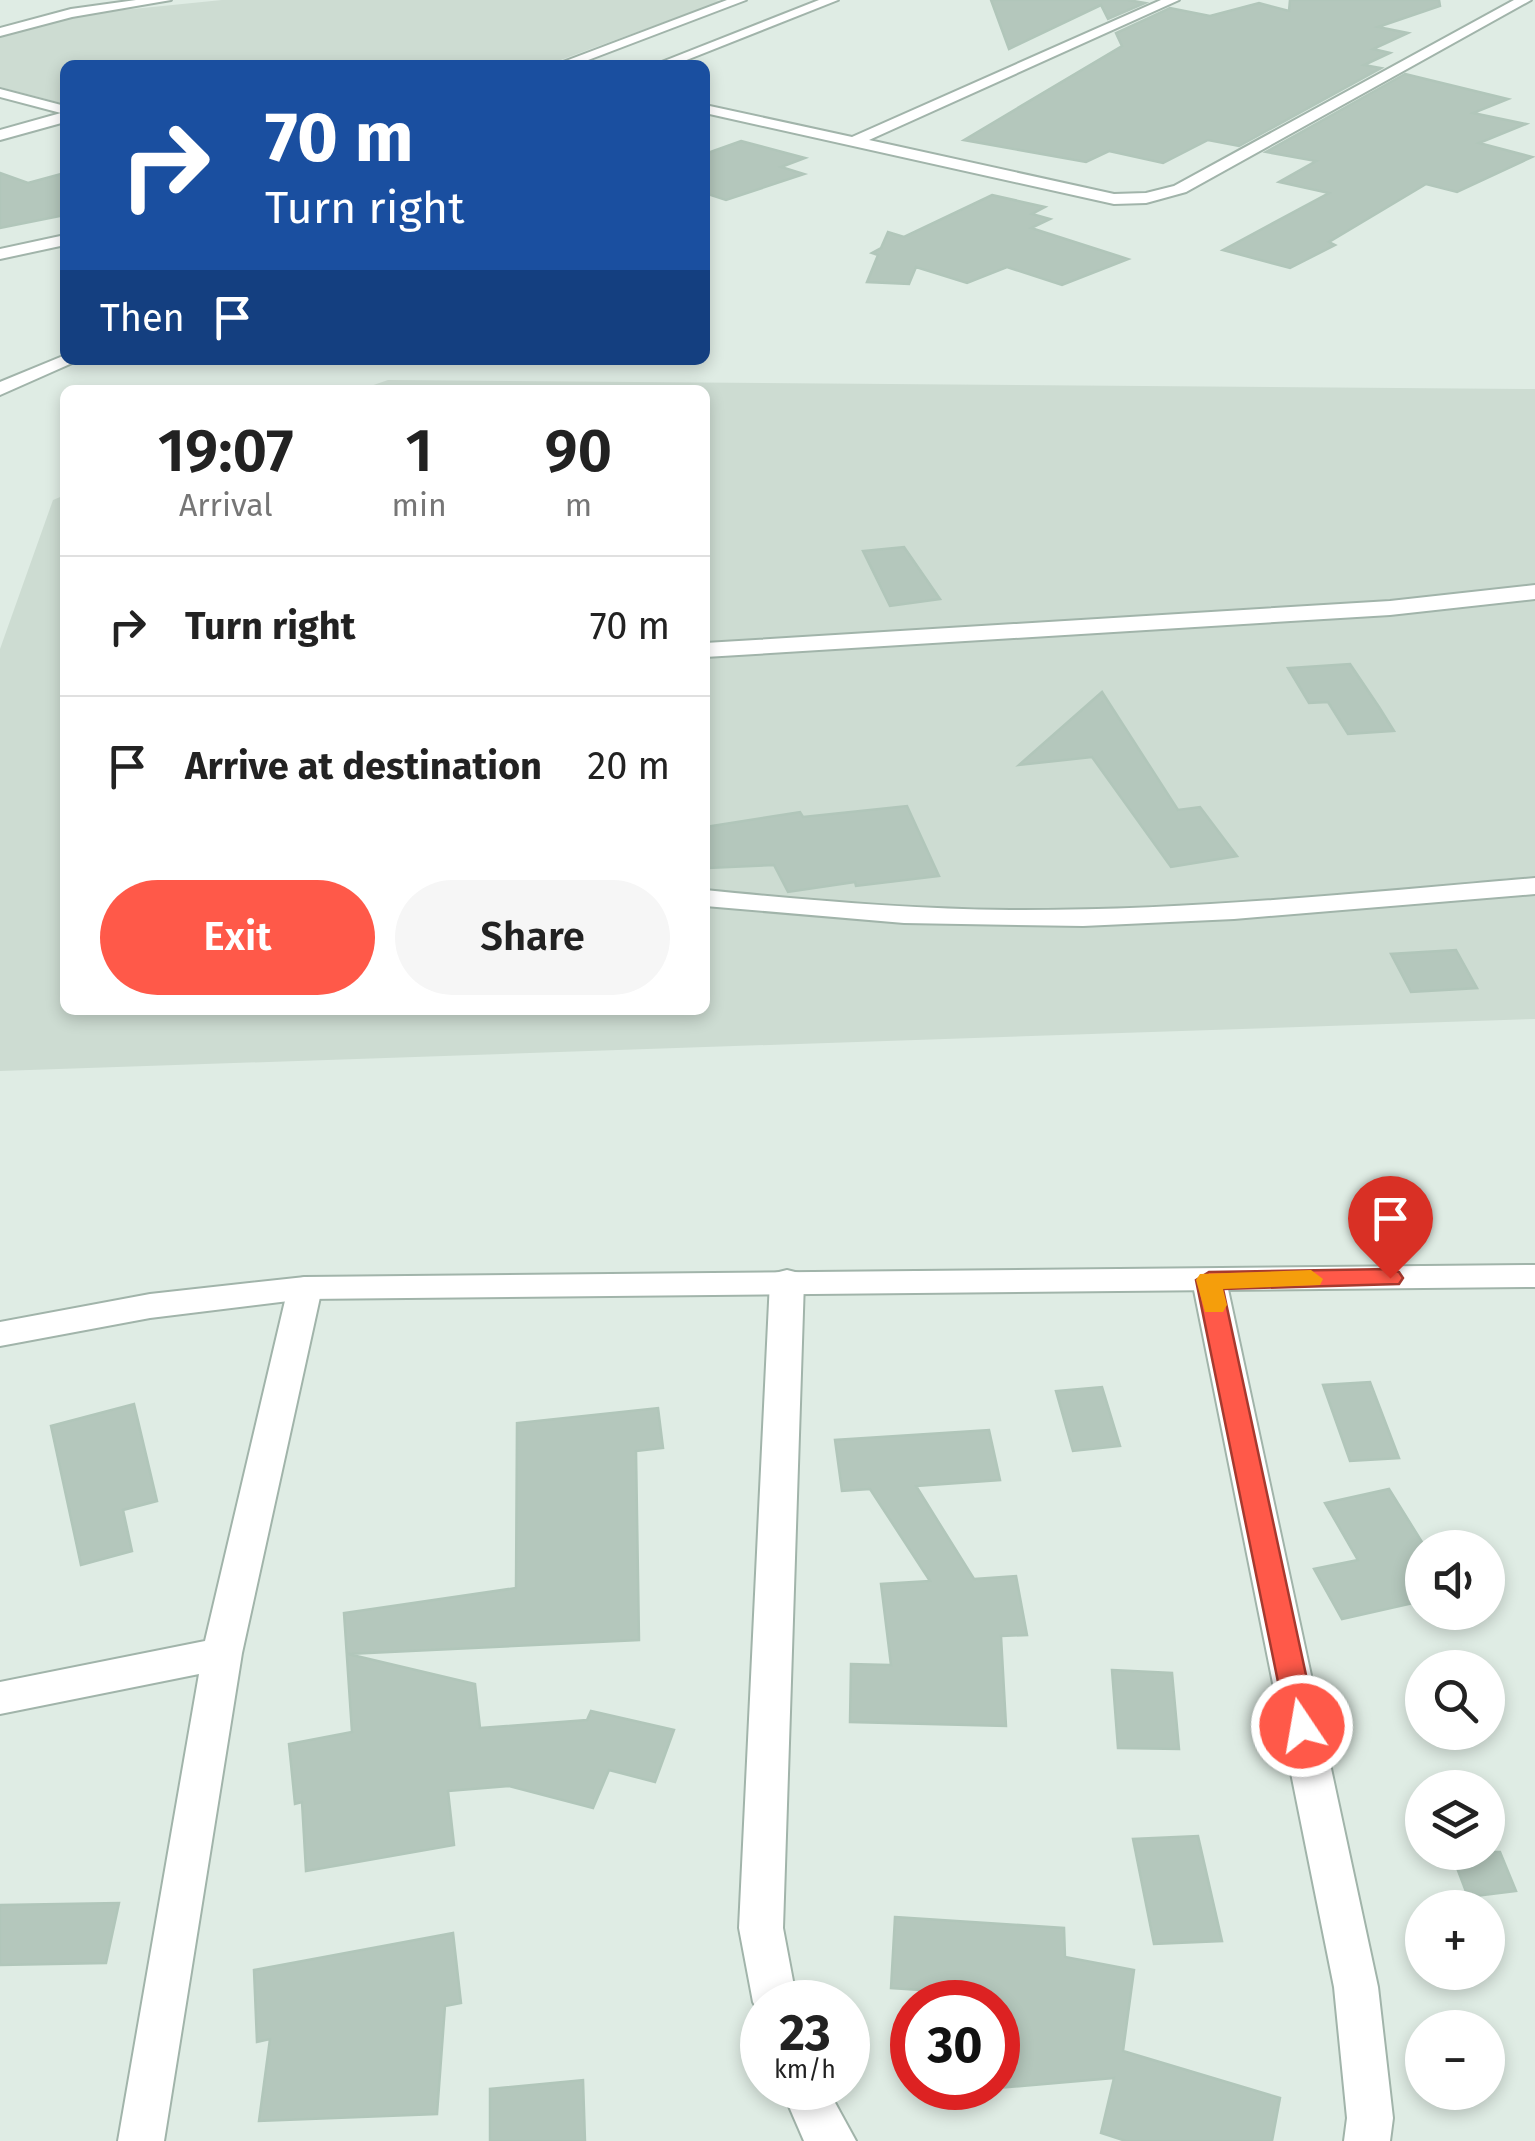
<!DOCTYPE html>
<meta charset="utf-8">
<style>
:root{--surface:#fff;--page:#f6f6f6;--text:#222;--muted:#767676;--line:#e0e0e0;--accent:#ff5949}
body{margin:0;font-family:"Fira Sans",sans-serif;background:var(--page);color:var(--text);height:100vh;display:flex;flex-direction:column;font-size:38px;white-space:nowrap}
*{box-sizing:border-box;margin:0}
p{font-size:32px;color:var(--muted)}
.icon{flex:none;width:55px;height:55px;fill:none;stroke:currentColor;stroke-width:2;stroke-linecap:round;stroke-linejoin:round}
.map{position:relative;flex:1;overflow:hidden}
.drawer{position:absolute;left:60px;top:385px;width:650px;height:630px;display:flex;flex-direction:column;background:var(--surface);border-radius:15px;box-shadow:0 5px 15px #0003}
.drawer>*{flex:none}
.top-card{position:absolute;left:60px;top:60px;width:650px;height:305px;border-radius:15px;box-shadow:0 5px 15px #0003;background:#1a4fa0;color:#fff;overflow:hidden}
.buttons{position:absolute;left:1405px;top:1530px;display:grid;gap:20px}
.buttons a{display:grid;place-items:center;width:100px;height:100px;border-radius:50%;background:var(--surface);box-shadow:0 5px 15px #0003;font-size:50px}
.speed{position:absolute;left:740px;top:1980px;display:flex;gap:20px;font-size:50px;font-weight:700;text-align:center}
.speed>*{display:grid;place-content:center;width:130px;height:130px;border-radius:50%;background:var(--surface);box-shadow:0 5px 15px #0003;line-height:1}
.speed small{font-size:25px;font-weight:400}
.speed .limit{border:15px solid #d22;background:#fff;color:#111}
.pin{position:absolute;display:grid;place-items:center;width:85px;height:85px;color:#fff;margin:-102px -42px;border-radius:50% 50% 50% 0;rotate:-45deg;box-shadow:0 0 10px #0007}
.pin .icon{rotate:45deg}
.me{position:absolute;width:110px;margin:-55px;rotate:348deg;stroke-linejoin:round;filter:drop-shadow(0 0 8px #0008)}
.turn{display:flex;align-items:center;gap:35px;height:210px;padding:0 40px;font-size:45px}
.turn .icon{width:130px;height:130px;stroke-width:2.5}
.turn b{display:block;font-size:70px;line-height:85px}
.then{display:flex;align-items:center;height:95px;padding:0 40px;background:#0003;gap:20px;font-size:38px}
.eta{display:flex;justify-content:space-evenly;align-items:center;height:170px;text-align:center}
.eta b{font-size:60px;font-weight:600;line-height:70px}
.cta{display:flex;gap:20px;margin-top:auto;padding:20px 40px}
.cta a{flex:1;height:115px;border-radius:60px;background:var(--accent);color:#fff;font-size:40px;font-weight:600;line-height:115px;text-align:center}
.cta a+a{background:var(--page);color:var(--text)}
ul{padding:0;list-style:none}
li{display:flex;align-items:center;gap:30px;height:140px;padding:0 40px;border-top:2px solid var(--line)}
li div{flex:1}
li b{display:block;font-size:38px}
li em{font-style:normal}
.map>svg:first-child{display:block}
.built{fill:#cddcd2}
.building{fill:#b4c7bc;stroke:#b1c6ba;stroke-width:2.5}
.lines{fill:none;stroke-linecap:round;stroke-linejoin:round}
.minor-casing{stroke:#a1b4aa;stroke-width:4}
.tertiary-casing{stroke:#a1b4aa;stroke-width:4}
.minor{fill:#fff;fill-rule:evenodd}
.tertiary{fill:#fff;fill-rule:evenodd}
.route{fill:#ff5949;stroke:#a63a2f;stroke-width:2.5}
.slow{fill:#f59e0b}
</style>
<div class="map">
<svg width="1535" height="2141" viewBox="0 0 1535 2141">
<rect width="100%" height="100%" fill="#dfece4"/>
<g class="built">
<polygon points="222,0 715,0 722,1 547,65 65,65 65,104 0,87 0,37 83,14"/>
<polygon points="388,380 1535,389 1535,1019 0,1071 0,649 53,500 65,495 65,1010 705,1010 705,390 359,390"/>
</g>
<g class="building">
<polygon points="991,0 1128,0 1145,3 1108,19 1101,5 1009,49"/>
<polygon points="1290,0 1439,0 1440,6 1378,27 1408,33 1373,49 1390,53 1364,65 1381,68 1239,146 1208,140 1163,163 1109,151 1086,162 964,140 1122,46 1116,33 1170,8 1210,16 1259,3 1289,11"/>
<polygon points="1405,74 1508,99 1473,113 1526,124 1479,143 1532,157 1457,192 1426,184 1329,242 1335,245 1290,268 1223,250 1329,193 1279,182 1316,161 1266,152"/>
<polygon points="741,141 805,158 781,167 804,174 726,200 705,193 705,154"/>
<polygon points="0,173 28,183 65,173 65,215 0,228"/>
<polygon points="992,195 1045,207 1032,214 1050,219 1031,228 1128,259 1062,285 1007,267 967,283 916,267 909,284 867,282 878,255 872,253 881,248 888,232 904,237"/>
<polygon points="904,547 940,599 890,606 863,551"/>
<polygon points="1350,664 1379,707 1394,731 1348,734 1328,702 1309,703 1288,668"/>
<polygon points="1102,692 1178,810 1200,807 1237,856 1171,867 1092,757 1019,765"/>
<polygon points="907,806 939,876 856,886 855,882 788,892 774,865 708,868 705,827 800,812 803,817"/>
<polygon points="1456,950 1477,988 1411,992 1391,954"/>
<polygon points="1370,1382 1399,1458 1350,1461 1323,1385"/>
<polygon points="1102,1387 1120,1446 1073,1451 1056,1391"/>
<polygon points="134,1404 157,1501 123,1510 132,1551 81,1565 51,1426"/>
<polygon points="658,1408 663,1448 636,1451 639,1640 348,1654 475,1684 480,1728 587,1720 591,1711 674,1730 655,1782 609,1770 593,1808 509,1786 448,1791 454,1845 306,1871 302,1802 295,1804 289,1744 352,1732 344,1613 516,1588 517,1423"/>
<polygon points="989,1430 1000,1480 916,1486 974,1579 1016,1576 1027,1635 1001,1636 1006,1726 850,1722 851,1664 891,1665 881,1584 930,1581 870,1489 842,1491 835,1440"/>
<polygon points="1389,1489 1422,1542 1422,1601 1342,1619 1314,1569 1358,1560 1325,1503"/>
<polygon points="1112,1670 1172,1673 1179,1749 1118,1748"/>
<polygon points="1198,1836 1222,1941 1154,1944 1133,1839"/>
<polygon points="1451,1852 1500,1852 1516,1891 1468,1897"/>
<polygon points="119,1903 106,1963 0,1965 0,1905"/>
<polygon points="895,1917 1064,1928 1065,1957 1134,1970 1123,2051 1280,2098 1272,2141 1126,2141 1101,2133 1114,2078 998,2088 998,1995 891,1988"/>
<polygon points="453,1933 461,2003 445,2006 437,2114 259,2121 270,2039 257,2042 254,1970"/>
<polygon points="583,2080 585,2141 490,2141 490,2089"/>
</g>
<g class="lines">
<g class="minor-casing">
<g id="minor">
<polygon points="136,0 171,0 72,17 0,36 0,28 71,9"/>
<polygon points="727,0 746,0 575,65 555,65"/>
<polygon points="819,0 838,0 674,65 654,65"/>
<polygon points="1161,0 1179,0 869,140 1114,194 1146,193 1174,186 1514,0 1531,0 1186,192 1146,203 1114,204 705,113 705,105 852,137"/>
<polygon points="0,89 65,106 65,122 0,140 0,130 61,113 0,97"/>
<polygon points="65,235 65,245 0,259 0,249"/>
<polygon points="63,356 65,360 79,360 0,395 0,382"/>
<polygon points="1535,585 1535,599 1390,615 705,657 705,643 1390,601"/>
<path d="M1535,878v16l-301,25 -151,7 -179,-3 -199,-17v-16c101,10 203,19 305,20 175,1 350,-17 525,-32z"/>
<polygon points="1209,1269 1221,1272 1226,1280 1378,1987 1393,2118 1390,2141 1344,2141 1347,2118 1334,1987 1192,1280 1197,1272"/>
<polygon points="787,1270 799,1273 804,1281 783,1928 797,2002 762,2002 762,2018 753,2002 739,1928 770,1281 775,1273"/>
<polygon points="305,1277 317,1280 322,1288 242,1653 164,2141 118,2141 199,1674 0,1714 0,1682 205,1641 288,1288 293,1280"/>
<polygon points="781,2088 827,2088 856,2141 804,2141"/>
</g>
</g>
<g class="tertiary-casing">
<polygon id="tertiary" points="1535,1265 1535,1287 305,1299 150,1318 0,1346 0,1322 150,1294 305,1277"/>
</g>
<use href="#minor" class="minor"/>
<use href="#tertiary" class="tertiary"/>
</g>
<polygon class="route" points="1390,1269 1399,1272 1403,1278 1399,1284 1223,1289 1317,1726 1313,1735 1302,1739 1291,1735 1287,1726 1196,1280 1209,1272"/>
<polygon class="slow" points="1311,1270 1323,1279 1320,1285 1223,1289 1227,1305 1223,1312 1205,1312 1196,1280 1200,1274"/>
</svg>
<div class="buttons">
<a><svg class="icon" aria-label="sound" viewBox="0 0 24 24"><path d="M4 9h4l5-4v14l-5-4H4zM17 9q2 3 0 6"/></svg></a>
<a><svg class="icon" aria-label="search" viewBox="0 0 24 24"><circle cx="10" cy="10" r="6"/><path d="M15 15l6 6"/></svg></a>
<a><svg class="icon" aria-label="layers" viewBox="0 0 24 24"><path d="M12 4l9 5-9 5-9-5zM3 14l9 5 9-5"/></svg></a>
<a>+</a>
<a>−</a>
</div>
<div class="speed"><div>23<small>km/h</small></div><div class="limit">30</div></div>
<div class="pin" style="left:1390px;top:1278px;background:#d93025"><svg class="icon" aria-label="arrive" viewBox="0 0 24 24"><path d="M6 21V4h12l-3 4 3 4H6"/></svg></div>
<svg class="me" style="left:1302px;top:1726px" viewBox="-20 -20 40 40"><circle r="17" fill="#ff5949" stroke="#fff" stroke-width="3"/><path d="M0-11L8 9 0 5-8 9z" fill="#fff"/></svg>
<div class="top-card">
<div class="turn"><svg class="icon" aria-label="right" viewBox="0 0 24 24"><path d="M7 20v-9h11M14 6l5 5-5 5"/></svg><div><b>70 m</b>Turn right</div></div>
<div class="then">Then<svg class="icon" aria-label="arrive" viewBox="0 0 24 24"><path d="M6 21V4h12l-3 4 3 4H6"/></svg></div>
</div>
<section class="drawer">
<div class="eta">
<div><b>19:07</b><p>Arrival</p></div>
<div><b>1</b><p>min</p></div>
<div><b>90</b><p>m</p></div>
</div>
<ul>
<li><svg class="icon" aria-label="right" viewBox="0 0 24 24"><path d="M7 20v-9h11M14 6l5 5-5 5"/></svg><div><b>Turn right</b></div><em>70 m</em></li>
<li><svg class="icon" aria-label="arrive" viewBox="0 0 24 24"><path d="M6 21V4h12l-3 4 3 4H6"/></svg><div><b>Arrive at destination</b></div><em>20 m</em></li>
</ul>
<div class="cta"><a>Exit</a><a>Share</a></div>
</section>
</div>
